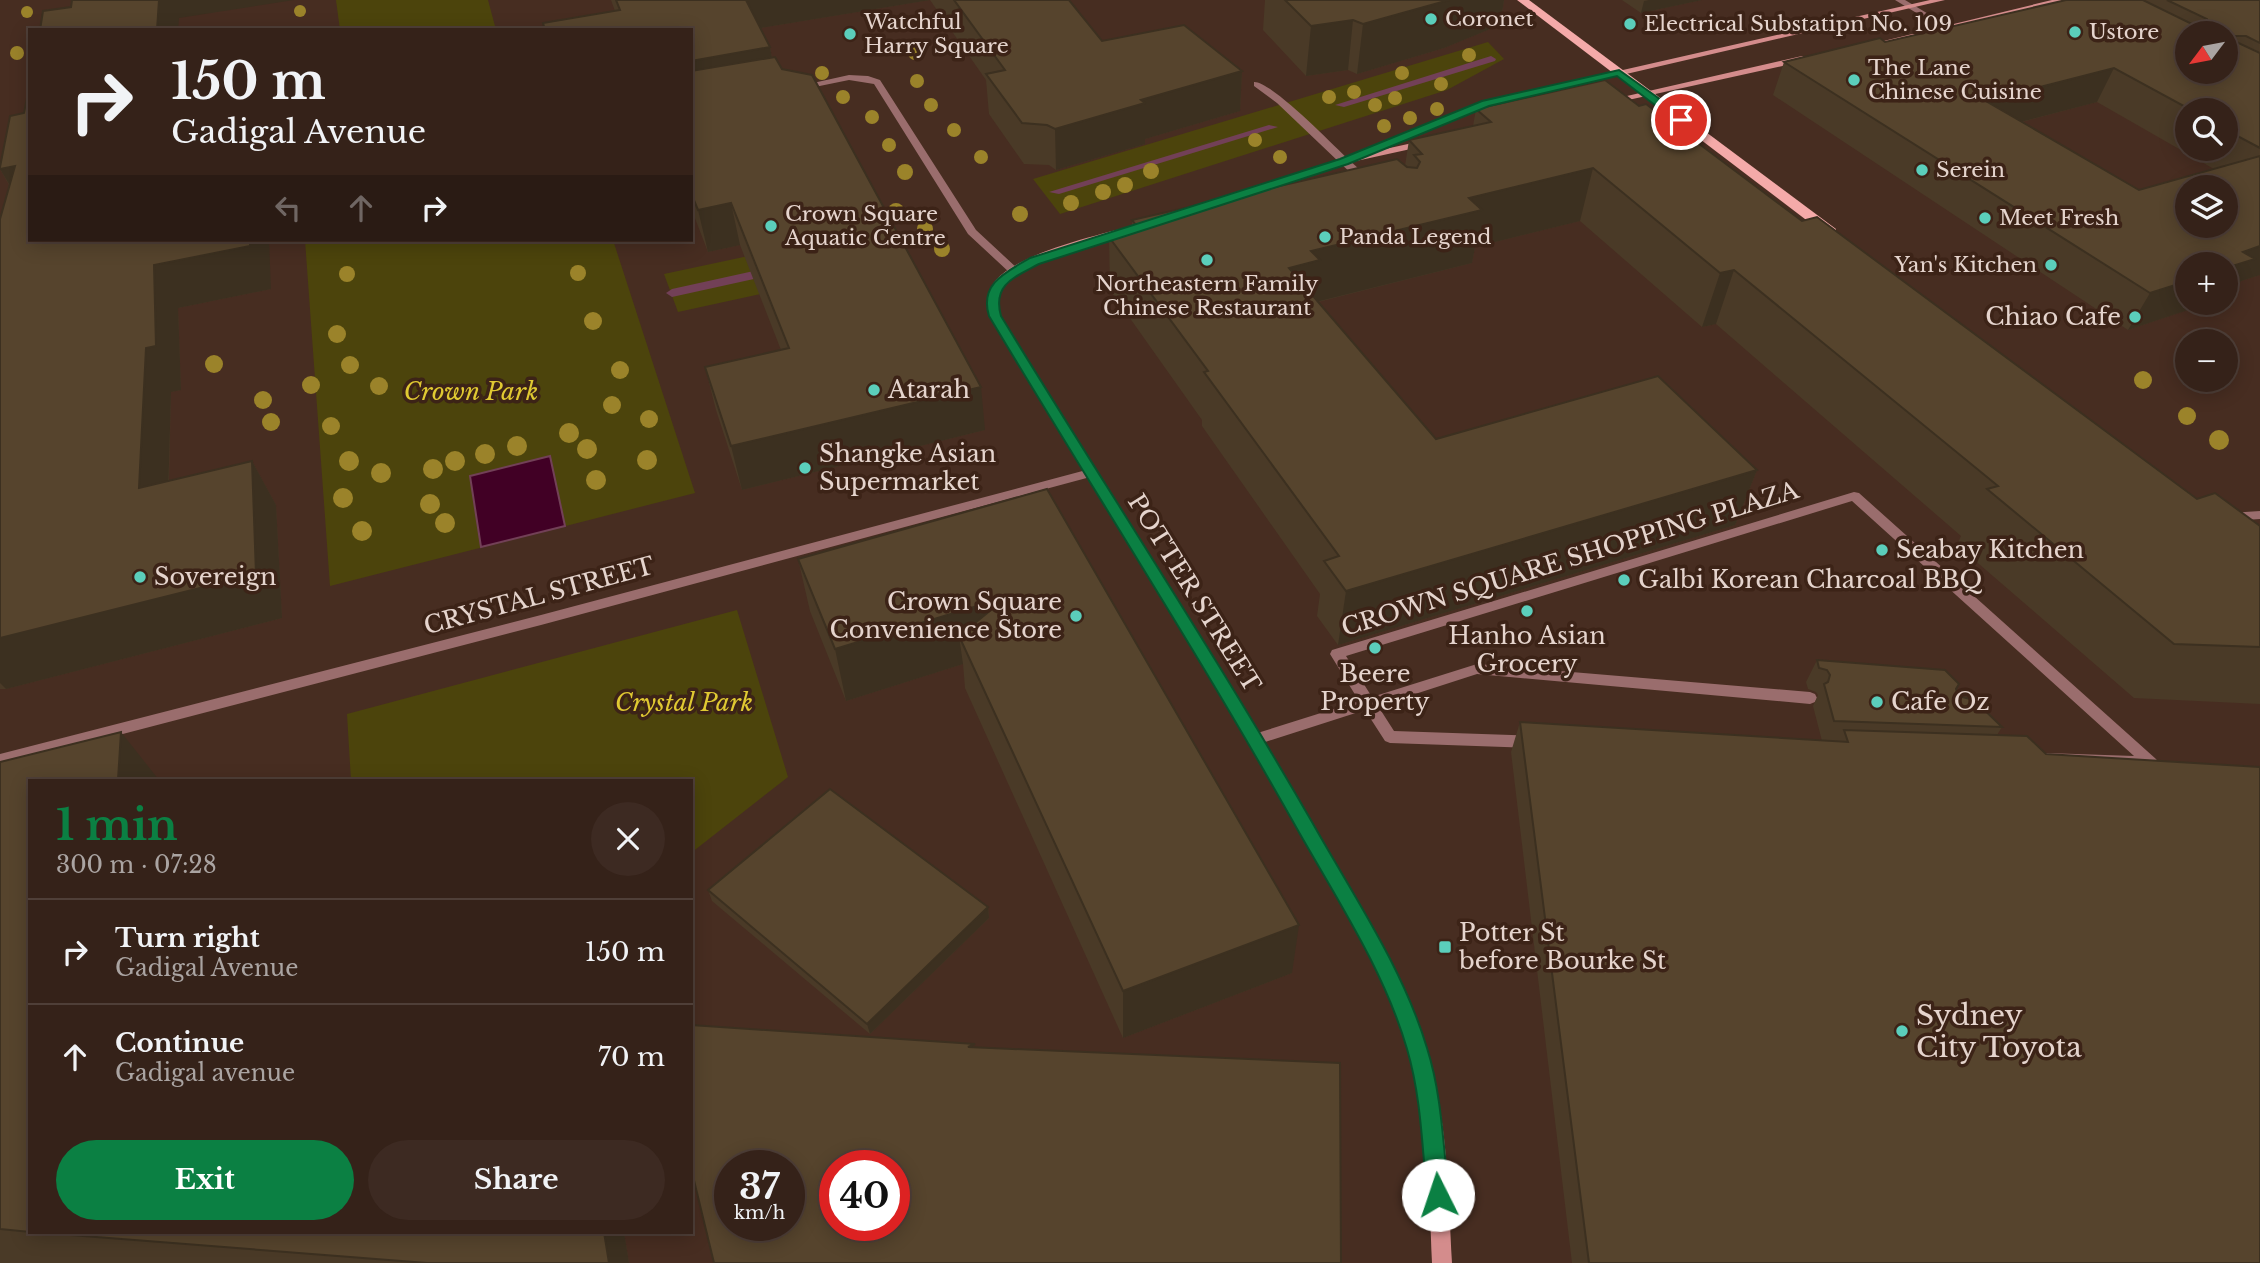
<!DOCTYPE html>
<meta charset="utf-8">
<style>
:root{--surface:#352219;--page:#3d2a22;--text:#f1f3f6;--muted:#aaa4a2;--line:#4f3f38;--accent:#0b8043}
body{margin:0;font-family:"Libre Baskerville",serif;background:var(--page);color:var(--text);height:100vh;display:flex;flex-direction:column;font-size:26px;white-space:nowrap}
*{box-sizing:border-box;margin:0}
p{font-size:23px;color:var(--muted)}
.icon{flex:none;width:38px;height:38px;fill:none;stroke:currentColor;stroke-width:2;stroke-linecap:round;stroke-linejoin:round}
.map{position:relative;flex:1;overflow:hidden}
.side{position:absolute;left:28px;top:779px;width:665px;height:455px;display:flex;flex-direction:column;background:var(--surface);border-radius:0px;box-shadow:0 4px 18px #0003,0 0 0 2px var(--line)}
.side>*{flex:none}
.hud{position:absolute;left:28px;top:28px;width:665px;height:214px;border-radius:0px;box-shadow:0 4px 18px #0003,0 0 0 2px var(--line);background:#352219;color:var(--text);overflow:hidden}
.needle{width:46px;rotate:238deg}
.buttons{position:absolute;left:2175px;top:21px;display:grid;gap:14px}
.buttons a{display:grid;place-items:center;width:63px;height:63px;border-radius:50%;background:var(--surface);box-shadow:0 4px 18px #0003,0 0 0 2px var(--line);font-size:35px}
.speed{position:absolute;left:714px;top:1150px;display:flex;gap:14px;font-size:35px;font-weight:700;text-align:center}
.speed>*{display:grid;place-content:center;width:91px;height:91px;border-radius:50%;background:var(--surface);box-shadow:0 4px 18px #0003,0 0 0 2px var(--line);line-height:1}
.speed small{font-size:18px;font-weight:400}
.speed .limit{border:10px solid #d22;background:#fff;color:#111}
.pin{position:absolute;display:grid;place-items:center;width:60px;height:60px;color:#fff;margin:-30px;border:4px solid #fff;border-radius:50%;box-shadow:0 2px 7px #0007}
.me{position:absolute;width:77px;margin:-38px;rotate:356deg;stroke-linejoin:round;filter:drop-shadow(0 0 5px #0008)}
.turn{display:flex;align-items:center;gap:24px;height:147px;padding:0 28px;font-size:32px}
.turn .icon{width:91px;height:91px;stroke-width:2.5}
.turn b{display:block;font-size:49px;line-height:60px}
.lanes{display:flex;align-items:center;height:66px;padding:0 28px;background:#0003;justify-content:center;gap:35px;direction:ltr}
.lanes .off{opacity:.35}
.round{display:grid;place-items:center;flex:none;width:74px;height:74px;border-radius:37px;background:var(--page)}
.headline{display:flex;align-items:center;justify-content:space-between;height:119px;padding:0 28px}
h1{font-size:42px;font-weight:700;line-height:52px;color:var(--accent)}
.primary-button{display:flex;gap:14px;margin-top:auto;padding:14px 28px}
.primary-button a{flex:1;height:80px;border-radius:42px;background:var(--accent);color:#fff;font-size:28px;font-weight:700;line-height:80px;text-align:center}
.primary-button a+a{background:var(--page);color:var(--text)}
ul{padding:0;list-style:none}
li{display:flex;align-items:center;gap:21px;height:105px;padding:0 28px;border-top:2px solid var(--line)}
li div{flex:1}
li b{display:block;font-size:26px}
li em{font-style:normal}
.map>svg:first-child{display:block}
.green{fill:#4c440c}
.water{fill:#410025;stroke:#724057;stroke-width:2}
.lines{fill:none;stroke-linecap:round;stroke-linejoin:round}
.stream{fill:#724057;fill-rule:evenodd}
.lane{fill:#9a6d6d;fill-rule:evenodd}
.street{fill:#9a6d6d;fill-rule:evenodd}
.secondary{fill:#d48c8c;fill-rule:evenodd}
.primary{fill:#f4aaa9;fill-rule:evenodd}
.tree{fill:#9b832a}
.wall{fill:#4a3a27;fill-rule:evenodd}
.shaded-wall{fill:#3c3020}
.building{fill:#56442d;stroke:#3c3020;stroke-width:2;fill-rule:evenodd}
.route{fill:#0b8043;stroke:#07532c;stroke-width:2}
.poi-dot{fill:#5bcebb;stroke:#3c2317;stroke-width:2.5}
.labels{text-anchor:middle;stroke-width:7;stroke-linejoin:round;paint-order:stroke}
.far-poi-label{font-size:21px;fill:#e5d4cd;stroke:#3c2317;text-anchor:start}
.poi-label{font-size:24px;fill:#e5d4cd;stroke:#3c2317;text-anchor:start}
.park-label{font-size:24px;font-style:italic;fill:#e0c932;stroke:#3c2317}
.street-label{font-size:24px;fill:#e5d4cd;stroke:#3c2317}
.near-poi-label{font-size:28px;fill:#e5d4cd;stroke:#3c2317;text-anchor:start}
</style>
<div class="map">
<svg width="2260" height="1263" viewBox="0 0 2260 1263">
<rect width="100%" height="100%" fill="#472d21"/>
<g class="green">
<polygon points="336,0 488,0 496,30 340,30"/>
<polygon points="1488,42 1504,59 1447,90 1060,214 1033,179"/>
<polygon points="875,229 894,265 678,312 664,274"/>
<polygon points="305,240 613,240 695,493 330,586"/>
<polygon points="737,610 788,777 691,853 691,780 351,780 347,714"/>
</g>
<polygon class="water" points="550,456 565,526 481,547 470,476"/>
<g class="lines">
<g class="stream">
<polygon points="1491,56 1496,59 1495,61 1344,107 1335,105"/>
<polygon points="1269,125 1278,127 1059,194 1049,192"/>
<polygon points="772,267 776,268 776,274 672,297 666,293 672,289"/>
</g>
<polygon class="lane" points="1340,159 1348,159 1371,180 1371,184 1363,184 1340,163"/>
<g class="street">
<polygon points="1895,0 1905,0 1950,27 1943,29"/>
<polygon points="849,75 868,76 880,80 976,230 1018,269 1018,273 1010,273 968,234 874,84 849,80 800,90 795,87"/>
<path d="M1254,82c17,-1 78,62 94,77v4h-8l-63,-60 -23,-17z"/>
<polygon points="1090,469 1094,470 1096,473 1094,476 541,625 0,766 0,754 541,615"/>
<path d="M1854,492l5,1 297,266 3,4 -3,4 -5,2 -761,-26 -5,-2 -20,-31 -109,35 -5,-2 -2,-4 2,-4 108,-34 -29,-47 2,-4zM1852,501l282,255 -740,-25 -16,-25 99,-32 333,30 5,-2 2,-4 -2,-4 -5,-2 -333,-28 -105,33 -26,-41z"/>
<polygon points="2260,511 2260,519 2230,521 2223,517 2230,513"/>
</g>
<g class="secondary">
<polygon points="1930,0 1945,0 1488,106 1377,150 1369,148 1482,102"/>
<polygon points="2052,0 2067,0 1867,49 1863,46"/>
<polygon points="1802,56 1805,57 1805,61 1610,104 1605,101"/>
<polygon points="1426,140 1429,141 1429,145 1347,163 1225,203 1221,204 1216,201 1340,159"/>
<path d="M1148,222l4,1v4c-37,12 -125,28 -148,57 -7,9 -6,22 -3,32 98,162 202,320 297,483 46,80 98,159 127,247 23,70 23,144 27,217h-20c-3,-73 -3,-147 -25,-217 -26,-84 -76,-161 -119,-237 -96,-167 -200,-328 -299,-493 -3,-13 -2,-25 7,-36 25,-29 114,-48 152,-58z"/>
</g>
<polygon class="primary" points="1517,0 1529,0 1836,229 1836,235 1826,235"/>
</g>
<g class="tree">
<circle cx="300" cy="11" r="6"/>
<circle cx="27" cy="12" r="6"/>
<circle cx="17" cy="53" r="7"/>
<circle cx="915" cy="53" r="7"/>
<circle cx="1469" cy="55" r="7"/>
<circle cx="822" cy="73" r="7"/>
<circle cx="1402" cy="73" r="7"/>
<circle cx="917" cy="81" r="7"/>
<circle cx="1441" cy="84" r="7"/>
<circle cx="1354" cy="92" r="7"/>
<circle cx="843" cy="97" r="7"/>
<circle cx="1329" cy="97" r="7"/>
<circle cx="1395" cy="98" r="7"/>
<circle cx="931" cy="105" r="7"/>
<circle cx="1375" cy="105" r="7"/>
<circle cx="1437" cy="109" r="7"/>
<circle cx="872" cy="117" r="7"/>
<circle cx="1410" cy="118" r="7"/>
<circle cx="1384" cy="126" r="7"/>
<circle cx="954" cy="130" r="7"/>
<circle cx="1255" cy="140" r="7"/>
<circle cx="889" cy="145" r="7"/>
<circle cx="981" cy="157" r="7"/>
<circle cx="1280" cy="157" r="7"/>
<circle cx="1151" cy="171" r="8"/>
<circle cx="905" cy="172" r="8"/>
<circle cx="1125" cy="185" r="8"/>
<circle cx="1103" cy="192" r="8"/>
<circle cx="1071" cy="203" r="8"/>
<circle cx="896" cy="211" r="8"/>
<circle cx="1020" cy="214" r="8"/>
<circle cx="925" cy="229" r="8"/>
<circle cx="942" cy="249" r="8"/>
<circle cx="578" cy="273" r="8"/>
<circle cx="347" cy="274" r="8"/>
<circle cx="593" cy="321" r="9"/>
<circle cx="337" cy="334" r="9"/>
<circle cx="214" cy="364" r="9"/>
<circle cx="350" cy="365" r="9"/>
<circle cx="620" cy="370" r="9"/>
<circle cx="2143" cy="380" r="9"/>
<circle cx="311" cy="385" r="9"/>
<circle cx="379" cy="386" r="9"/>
<circle cx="263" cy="400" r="9"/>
<circle cx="612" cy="405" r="9"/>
<circle cx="2187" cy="416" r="9"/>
<circle cx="649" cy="419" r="9"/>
<circle cx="271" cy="422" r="9"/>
<circle cx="331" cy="426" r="9"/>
<circle cx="569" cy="433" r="10"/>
<circle cx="2219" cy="440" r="10"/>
<circle cx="517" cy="446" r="10"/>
<circle cx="587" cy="449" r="10"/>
<circle cx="485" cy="454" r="10"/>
<circle cx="647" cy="460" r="10"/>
<circle cx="349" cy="461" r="10"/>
<circle cx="455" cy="461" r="10"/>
<circle cx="433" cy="469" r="10"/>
<circle cx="381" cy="473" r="10"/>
<circle cx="596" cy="480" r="10"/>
<circle cx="343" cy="498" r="10"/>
<circle cx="430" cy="504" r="10"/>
<circle cx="445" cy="523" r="10"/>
<circle cx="362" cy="531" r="10"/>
</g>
<g class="wall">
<polygon points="611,0 1069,0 1102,41 1242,71 1240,111 1145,139 1145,144 1056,170 1049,165 1024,164 989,114 986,80 930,0 761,28 770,47 772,58 985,430 742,490 716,410 705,367 781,350 740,245 708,252 693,213 691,213 691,30 615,11"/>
<polygon points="1265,0 1504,0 1500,25 1444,48 1357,74 1348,70 1306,76 1263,30"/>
<polygon points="1622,0 1702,0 1641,13"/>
<path d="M2066,0h194v275l-19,6 -9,14 -104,35 -355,-235 11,-33 101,-20zM2097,102l117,67 -75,21 -117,-68zM2188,110h38v39h-38z"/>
<polygon points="1639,106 2197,499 2260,526 2260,704 2134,698 1957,545 1961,536 1716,324 1702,327 1580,221 1475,247 1472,263 1318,302 1436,439 1757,470 1735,525 1338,645 1317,616 1320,594 1202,426 1202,420 1110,290 1109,237 1132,232 1132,220 1405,166 1409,140 1473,126 1476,109"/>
<polygon points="24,113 271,289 178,308 181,390 171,392 169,481 252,461 276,505 282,618 6,689 0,689 0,219 9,185 0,169"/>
<polygon points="1047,489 1292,973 1123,1038 965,688 963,664 846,701 810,611 798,559"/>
<polygon points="1817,660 1956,689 1958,696 2002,727 1997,735 2260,1263 1572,1263 1511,752 1520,722 1822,741 1813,706 1818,695 1816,692 1808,689 1806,682"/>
<polygon points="0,762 30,1232 624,1232 629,1263 0,1263"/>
<polygon points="708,890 988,907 989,918 870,1034 712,901"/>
</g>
<g class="shaded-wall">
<polygon points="159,0 294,0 179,18 178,30 157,30"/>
<polygon points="743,0 930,0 749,30"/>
<polygon points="1449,0 1504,0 1500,25 1444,48 1357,74 1363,24"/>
<polygon points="1649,0 1702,0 1641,13 1644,1"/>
<polygon points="1353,20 1348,70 1306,76 1311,26"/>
<polygon points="770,47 777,86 691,102 691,61"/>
<polygon points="2114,68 2097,102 1971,135 1986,101"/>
<polygon points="1242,71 1240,111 1145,139 1145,144 1056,170 1055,129 1141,100"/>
<polygon points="15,166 25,211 0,169"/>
<polygon points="1593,168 1580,221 1475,247 1472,263 1316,302 1289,268 1311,251 1469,198"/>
<polygon points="731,203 740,245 708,252 698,210"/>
<polygon points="250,240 269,240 271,289 178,308 181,390 171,392 167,532 139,488 146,348 154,265"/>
<polygon points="2260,246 2260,275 2241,281 2232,295 2226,297 2226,268 2243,252"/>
<polygon points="1734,270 1716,324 1702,327 1720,273"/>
<polygon points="2188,281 2188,303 2209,303 2128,330 2150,293"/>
<polygon points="981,387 985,430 742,490 731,446"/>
<polygon points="252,461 276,505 282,618 6,689 0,683 0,638"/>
<polygon points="1757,470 1735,525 1338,645 1346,591"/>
<polygon points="1007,597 959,636 963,664 846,701 835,649"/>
<polygon points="121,732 159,780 118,780"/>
<polygon points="988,907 989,918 870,1034 867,1024"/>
<polygon points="1299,925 1292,973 1123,1038 1123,991"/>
<polygon points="604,1232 624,1232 629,1263 609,1263"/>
</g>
<g class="building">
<polygon points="72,0 159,0 157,30 40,30 43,11 71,7"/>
<polygon points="616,0 746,0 770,47 691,61 691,30 545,30 543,23 620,10"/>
<polygon points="954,0 1069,0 1102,41 1184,25 1242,71 1141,100 1145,103 1055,129 1047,125 1022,123 986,74 1005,70"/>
<polygon points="1285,0 1449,0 1363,24 1353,20 1311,26"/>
<path d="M2066,0h77l63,31 1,-12 -40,-19h93v43l-14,-7h-14l-2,3 30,14v95l-34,-18v-20h-35l-77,-42 -128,33 153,89 121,-34v90l-17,6 12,7 -29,9v-4h-38v17l-38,12 -366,-231 96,-24 5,4zM2188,33h38v39h-38zM2188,187h38v39h-38z"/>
<polygon points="775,57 782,69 812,75 981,387 731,446 705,367 789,348 731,203 698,210 691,193 691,71"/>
<polygon points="1605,80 1639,106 1646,104 1802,221 1817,217 2197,499 2215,493 2260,526 2260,647 2174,644 1987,489 1998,486 1734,270 1720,273 1593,168 1469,198 1482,210 1311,251 1320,260 1289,268 1436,439 1658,376 1757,470 1346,591 1324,561 1339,556 1204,372 1208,371 1109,237 1140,230 1132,220 1397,159 1407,167 1417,168 1420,162 1414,155 1422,154 1409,140 1491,122 1476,109"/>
<polygon points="30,83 30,240 250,240 250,246 154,265 156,346 146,348 139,488 252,461 256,574 0,638 0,219 15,166 0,169 0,167 10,116 24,113"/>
<polygon points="1047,489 1299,925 1123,991 959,636 1007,597 835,649 798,559"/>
<polygon points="1817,660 1945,670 1959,684 1956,689 1958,696 1974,700 2002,727 1834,721 1824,684 1828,682 1830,675 1827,670 1819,668"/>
<polygon points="1520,722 1848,742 1844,730 2027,736 2046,754 2260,767 2260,1263 1589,1263"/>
<polygon points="121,732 118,780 30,780 30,1232 0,1229 0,762"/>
<polygon points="830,789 988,907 867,1024 708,890"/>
<path d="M691,1025l284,19 -7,3 372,16 1,200h-627l-23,-95zM730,1166h59v59h-59zM835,1166h59v59h-59z"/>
<polygon points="32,1232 604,1232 609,1263 427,1263"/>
</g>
<path class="route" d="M1619,70l66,47v5h-8l-60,-46 -128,30 -141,58 -309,100c-24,13 -47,20 -38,52 103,169 212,334 311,506 41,73 91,146 115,226 15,47 16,98 22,147l-4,7 -7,3 -8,-3 -3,-7c-5,-49 -6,-99 -20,-146 -23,-79 -71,-151 -111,-222 -97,-173 -205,-340 -307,-511 -10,-32 17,-44 41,-58l310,-99 142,-58z"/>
<g class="poi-dot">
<circle cx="1431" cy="19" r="7"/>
<circle cx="1630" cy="24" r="7"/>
<circle cx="2075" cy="32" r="7"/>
<circle cx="850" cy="34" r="7"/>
<circle cx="1854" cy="80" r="7"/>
<circle cx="1922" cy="170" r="7"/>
<circle cx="1985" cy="218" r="7"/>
<circle cx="771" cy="226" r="7"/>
<circle cx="1325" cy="237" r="7"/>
<circle cx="1207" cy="260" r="7"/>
<circle cx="2051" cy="265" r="7"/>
<circle cx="2135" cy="317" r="7"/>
<circle cx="874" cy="390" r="7"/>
<circle cx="805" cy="468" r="7"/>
<circle cx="1882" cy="550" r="7"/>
<circle cx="140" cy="577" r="7"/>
<circle cx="1624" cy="580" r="7"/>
<circle cx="1527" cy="611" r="7"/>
<circle cx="1076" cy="616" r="7"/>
<circle cx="1375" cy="648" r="7"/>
<circle cx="1877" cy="702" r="7"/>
<rect x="1438" y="940" width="14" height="14" rx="3.5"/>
<circle cx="1902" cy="1031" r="7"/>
</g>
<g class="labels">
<g class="far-poi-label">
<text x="1445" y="26">Coronet</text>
<text x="864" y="29">Watchful<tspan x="864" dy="24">Harry Square</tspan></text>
<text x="1644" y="31">Electrical Substatipn No. 109</text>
<text x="2089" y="39">Ustore</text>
<text x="1868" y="75">The Lane<tspan x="1868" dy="24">Chinese Cuisine</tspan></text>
<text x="1936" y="177">Serein</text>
<text x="785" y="221">Crown Square<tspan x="785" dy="24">Aquatic Centre</tspan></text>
<text x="1999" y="225">Meet Fresh</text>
<text x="1339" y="244">Panda Legend</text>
<text x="2037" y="272" text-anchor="end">Yan's Kitchen</text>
<text x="1207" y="291" text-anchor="middle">Northeastern Family<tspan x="1207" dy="24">Chinese Restaurant</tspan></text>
</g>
<g class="poi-label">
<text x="2121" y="325" text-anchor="end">Chiao Cafe</text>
<text x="888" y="398">Atarah</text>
<text x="819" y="462">Shangke Asian<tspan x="819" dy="28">Supermarket</tspan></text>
<text x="1896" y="558">Seabay Kitchen</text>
<text x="154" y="585">Sovereign</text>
<text x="1638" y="588">Galbi Korean Charcoal BBQ</text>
<text x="1062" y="610" text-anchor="end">Crown Square<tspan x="1062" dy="28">Convenience Store</tspan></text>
<text x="1527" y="644" text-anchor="middle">Hanho Asian<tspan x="1527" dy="28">Grocery</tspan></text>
<text x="1375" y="682" text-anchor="middle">Beere<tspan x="1375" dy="28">Property</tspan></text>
<text x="1891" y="710">Cafe Oz</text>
<text x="1459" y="941">Potter St<tspan x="1459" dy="28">before Bourke St</tspan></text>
</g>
<g class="park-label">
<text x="471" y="400">Crown Park</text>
<text x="684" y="711">Crystal Park</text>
</g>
<g class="street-label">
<text transform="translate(1570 559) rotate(-17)" y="8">CROWN SQUARE SHOPPING PLAZA</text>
<text transform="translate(1194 593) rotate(58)" y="8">POTTER STREET</text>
<text transform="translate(539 596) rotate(-15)" y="8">CRYSTAL STREET</text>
</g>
<g class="near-poi-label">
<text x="1916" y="1025">Sydney<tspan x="1916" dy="32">City Toyota</tspan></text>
</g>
</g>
</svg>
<div class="buttons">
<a><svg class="needle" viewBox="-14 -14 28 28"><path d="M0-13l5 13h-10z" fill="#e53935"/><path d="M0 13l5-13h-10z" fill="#aaa4a2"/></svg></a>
<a><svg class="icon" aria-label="search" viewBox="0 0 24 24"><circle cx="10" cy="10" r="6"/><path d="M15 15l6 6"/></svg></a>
<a><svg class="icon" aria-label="layers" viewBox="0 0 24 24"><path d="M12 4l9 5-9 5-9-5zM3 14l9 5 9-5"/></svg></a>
<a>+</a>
<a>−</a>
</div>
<div class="speed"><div>37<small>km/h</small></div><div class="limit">40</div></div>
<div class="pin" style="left:1681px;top:120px;background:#d93025"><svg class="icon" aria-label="arrive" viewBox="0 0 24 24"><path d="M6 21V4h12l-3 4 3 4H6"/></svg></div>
<svg class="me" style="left:1438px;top:1195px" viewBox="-20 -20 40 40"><circle r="19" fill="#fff"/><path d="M0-13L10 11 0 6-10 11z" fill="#0b8043"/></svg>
<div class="hud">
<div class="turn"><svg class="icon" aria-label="right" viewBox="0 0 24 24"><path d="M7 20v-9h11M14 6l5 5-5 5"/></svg><div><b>150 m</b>Gadigal Avenue</div></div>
<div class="lanes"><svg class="icon off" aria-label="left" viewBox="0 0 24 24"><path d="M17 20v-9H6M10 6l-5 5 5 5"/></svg><svg class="icon off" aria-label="ahead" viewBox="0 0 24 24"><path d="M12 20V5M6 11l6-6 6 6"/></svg><svg class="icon" aria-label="right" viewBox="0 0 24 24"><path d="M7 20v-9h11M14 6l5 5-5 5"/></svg></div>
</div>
<section class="side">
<div class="headline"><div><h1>1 min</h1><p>300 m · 07:28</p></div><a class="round"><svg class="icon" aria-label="close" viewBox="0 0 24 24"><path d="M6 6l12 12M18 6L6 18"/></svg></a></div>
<ul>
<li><svg class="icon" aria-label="right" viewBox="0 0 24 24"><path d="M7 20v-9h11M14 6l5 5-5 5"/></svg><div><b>Turn right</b><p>Gadigal Avenue</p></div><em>150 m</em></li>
<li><svg class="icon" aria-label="ahead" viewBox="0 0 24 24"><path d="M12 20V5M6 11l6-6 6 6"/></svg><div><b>Continue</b><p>Gadigal avenue</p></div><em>70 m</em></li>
</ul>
<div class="primary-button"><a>Exit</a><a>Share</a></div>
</section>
</div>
